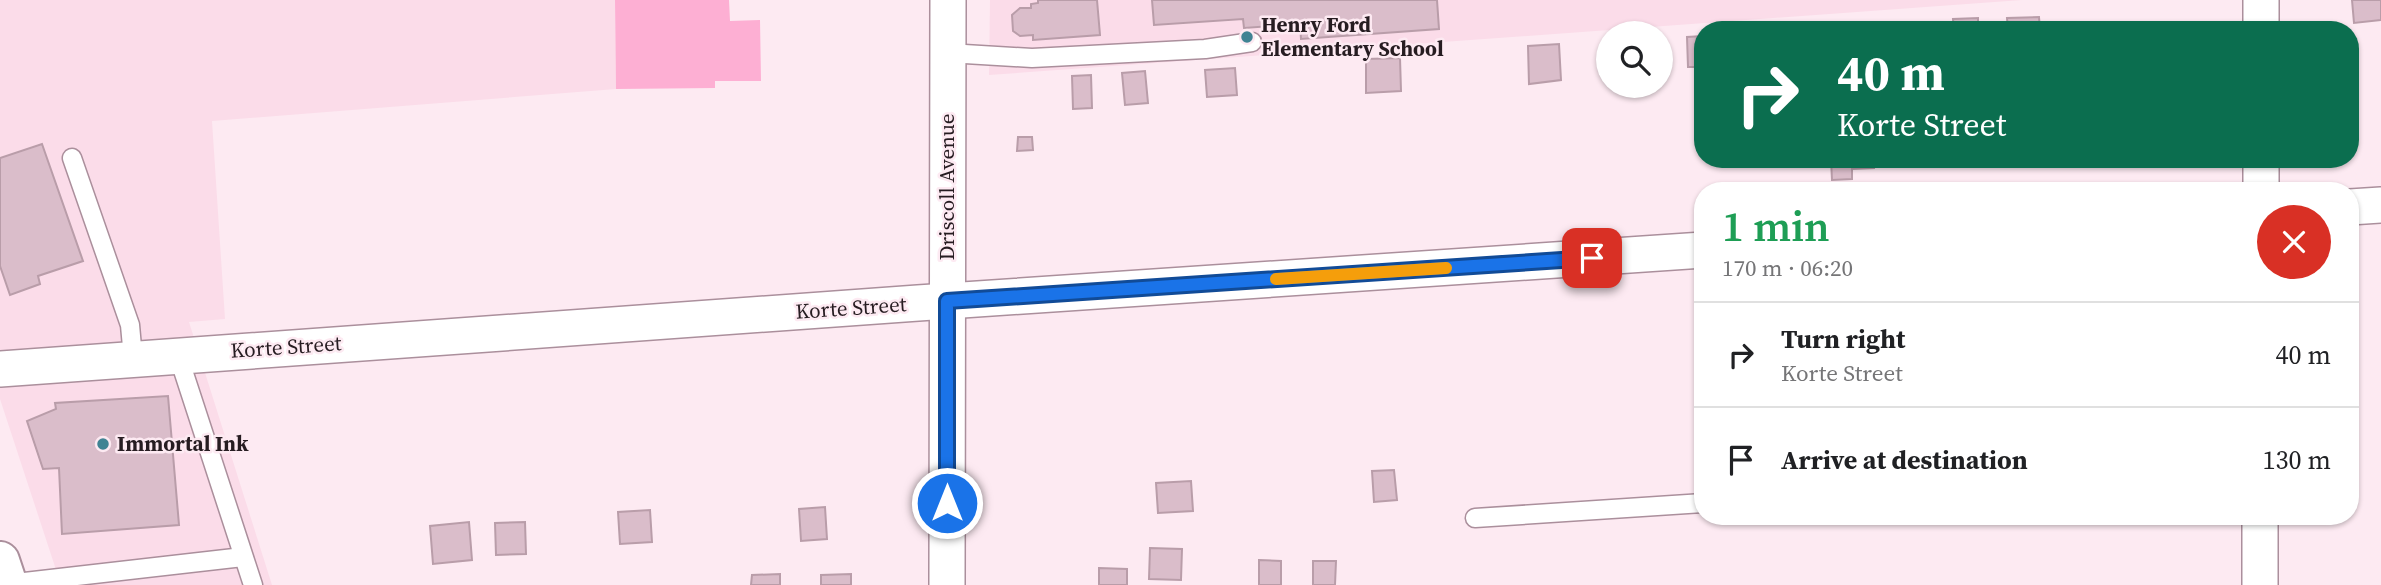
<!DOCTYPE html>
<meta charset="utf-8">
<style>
:root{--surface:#fff;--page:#f2f2f2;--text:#202124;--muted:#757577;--line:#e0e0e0}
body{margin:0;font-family:"Source Serif 4",serif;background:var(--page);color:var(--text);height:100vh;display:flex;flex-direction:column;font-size:26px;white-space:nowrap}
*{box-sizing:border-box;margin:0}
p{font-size:23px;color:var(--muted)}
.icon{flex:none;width:38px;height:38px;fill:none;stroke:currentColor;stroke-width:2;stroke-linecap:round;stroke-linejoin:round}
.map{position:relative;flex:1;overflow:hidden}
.sheet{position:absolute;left:1694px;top:182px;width:665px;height:343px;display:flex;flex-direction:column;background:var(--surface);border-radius:28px;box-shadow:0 2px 5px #0004}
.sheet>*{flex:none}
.top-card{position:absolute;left:1694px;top:21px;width:665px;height:147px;border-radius:28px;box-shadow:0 2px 5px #0004;background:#0b6e4f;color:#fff;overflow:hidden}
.tools{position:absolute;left:1596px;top:21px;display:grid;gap:14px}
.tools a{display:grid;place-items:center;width:77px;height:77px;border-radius:50%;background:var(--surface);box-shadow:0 2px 5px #0004;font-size:35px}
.pin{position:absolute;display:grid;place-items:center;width:60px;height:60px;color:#fff;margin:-30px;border-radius:14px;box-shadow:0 4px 10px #0006}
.me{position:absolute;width:77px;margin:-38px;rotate:0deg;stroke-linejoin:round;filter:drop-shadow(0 0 5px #0008)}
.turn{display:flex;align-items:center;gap:24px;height:147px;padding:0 28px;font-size:32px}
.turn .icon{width:91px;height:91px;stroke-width:2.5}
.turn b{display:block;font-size:49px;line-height:60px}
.round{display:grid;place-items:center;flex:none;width:74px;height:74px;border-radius:37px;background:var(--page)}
.overview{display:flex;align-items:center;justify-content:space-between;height:119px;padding:0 28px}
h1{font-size:42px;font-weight:600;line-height:52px;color:#1e9e55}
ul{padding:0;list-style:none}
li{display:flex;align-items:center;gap:21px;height:105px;padding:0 28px;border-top:2px solid var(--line)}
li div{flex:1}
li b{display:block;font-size:26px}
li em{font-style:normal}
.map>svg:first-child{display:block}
.built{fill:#fbdce9}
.green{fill:#fdafd3}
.building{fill:#dabdca;stroke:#b99da9;stroke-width:2}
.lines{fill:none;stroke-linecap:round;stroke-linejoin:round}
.lane-casing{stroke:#ab8f9c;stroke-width:21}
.street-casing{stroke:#ab8f9c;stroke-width:38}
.primary-casing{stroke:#ab8f9c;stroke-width:42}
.lane{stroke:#fff;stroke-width:18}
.street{stroke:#fff;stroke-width:35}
.primary{stroke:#fff;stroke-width:38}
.route-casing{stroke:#114b97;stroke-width:18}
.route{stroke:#1a73e8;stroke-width:12}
.slow{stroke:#f59e0b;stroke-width:12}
.poi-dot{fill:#408393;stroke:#fdeaf2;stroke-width:2.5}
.labels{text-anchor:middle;stroke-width:5;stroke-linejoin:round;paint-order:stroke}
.poi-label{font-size:21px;font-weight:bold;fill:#261c21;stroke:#fdeaf2;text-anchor:start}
.street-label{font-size:21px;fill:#261c21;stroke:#fdeaf2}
</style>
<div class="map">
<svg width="2381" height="585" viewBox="0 0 2381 585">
<rect width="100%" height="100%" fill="#fdeaf2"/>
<g class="built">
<polygon points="0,0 615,0 616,89 212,121 225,319 189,322 272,585 61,585 0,399"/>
<polygon points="990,0 2022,0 989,75"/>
</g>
<polygon class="green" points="615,0 729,0 730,21 760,20 761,81 715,81 715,88 616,89"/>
<g class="building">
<polygon points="1038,0 1097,0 1100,35 1033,40 1033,35 1020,36 1013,31 1012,15 1020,8 1031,8 1031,4 1038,3"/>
<polygon points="1152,0 1437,0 1439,29 1301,39 1300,24 1244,28 1243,19 1154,25"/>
<polygon points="2352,0 2381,0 2381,20 2354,23"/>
<polygon points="2039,17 2040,30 2008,30 2007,18"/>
<polygon points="1978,18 1978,30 1954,30 1953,19"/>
<polygon points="1703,36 1703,67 1688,67 1687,37"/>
<polygon points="1559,44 1561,80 1529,84 1528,46"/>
<polygon points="1400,58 1401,91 1366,93 1366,59"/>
<polygon points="1235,68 1237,95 1207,97 1205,70"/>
<polygon points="1145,71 1148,103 1125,105 1122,73"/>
<polygon points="1091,75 1092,108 1073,109 1072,76"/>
<polygon points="1018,137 1032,137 1033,150 1017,151"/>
<polygon points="42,144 83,261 38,276 40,284 10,295 0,266 0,158"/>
<polygon points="1831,159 1874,159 1874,168 1852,169 1852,179 1832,180"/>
<polygon points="168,396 179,525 62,534 59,468 43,469 27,421 56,409 55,403"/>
<polygon points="1394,470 1397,500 1374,502 1372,471"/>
<polygon points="1191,481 1193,511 1158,513 1156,483"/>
<polygon points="825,507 827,539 801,541 799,509"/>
<polygon points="650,510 652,542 620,544 618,512"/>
<polygon points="469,522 472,560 433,564 430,526"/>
<polygon points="525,522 526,554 496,555 495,523"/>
<polygon points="1150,548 1182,549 1181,580 1149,579"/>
<polygon points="1259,560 1281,561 1281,585 1259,585"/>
<polygon points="1313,561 1336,561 1335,585 1313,585"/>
<polygon points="1099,568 1127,569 1127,585 1099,585"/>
<polygon points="780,574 780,585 751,585 752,575"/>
<polygon points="851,574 851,585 821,585 821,575"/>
</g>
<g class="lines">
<g class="lane-casing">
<g id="lane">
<polyline points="948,53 1032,58 1205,49 1252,42"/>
<polyline points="72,158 130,325 133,358"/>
<polyline points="178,355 253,585"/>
<polyline points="1475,518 1703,503"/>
<polyline points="7,584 243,557"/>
</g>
</g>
<g class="street-casing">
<g id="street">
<polyline points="2261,30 2261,0"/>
<polyline points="2261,159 2261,191"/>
<polyline points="2350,207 2381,205"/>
<polyline points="0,369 918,303 1703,250"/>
<polyline points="947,585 948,0"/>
<polyline points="2260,585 2260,516"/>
</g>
</g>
<g class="primary-casing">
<polyline id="primary" points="0,561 8,585"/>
</g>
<use href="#lane" class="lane"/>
<use href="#street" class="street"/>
<use href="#primary" class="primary"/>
</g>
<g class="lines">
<g class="route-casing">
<polyline id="route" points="947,503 947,301 1592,258"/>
</g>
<use href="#route" class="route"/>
<polyline class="slow" points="1276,279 1446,268"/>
</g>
<g class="poi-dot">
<circle cx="1247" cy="37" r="7"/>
<circle cx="103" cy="444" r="7"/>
</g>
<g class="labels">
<g class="poi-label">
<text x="1261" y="32">Henry Ford<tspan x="1261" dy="24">Elementary School</tspan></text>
<text x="117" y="451">Immortal Ink</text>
</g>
<g class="street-label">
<text transform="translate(947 187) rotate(-90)" y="7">Driscoll Avenue</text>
<text transform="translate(851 308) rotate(-4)" y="7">Korte Street</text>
<text transform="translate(286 347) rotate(-4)" y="7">Korte Street</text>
</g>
</g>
</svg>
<div class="tools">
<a><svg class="icon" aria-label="search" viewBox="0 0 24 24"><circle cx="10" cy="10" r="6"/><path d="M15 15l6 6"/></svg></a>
</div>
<div class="pin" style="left:1592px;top:258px;background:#d93025"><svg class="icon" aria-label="arrive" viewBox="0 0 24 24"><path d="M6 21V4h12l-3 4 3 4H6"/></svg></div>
<svg class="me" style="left:947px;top:503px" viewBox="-20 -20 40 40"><circle r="17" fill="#1a73e8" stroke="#fff" stroke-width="3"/><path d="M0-11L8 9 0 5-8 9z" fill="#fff"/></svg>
<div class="top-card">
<div class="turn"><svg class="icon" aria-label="right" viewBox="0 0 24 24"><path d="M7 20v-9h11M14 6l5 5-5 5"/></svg><div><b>40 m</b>Korte Street</div></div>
</div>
<section class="sheet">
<div class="overview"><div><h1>1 min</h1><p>170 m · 06:20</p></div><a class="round" style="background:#d93025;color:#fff"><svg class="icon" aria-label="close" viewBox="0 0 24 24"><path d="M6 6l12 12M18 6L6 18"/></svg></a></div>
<ul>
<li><svg class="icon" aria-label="right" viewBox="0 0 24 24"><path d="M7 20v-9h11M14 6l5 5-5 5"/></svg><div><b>Turn right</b><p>Korte Street</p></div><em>40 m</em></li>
<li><svg class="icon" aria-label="arrive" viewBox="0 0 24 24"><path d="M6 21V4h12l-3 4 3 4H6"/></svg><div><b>Arrive at destination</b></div><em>130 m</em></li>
</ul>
</section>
</div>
